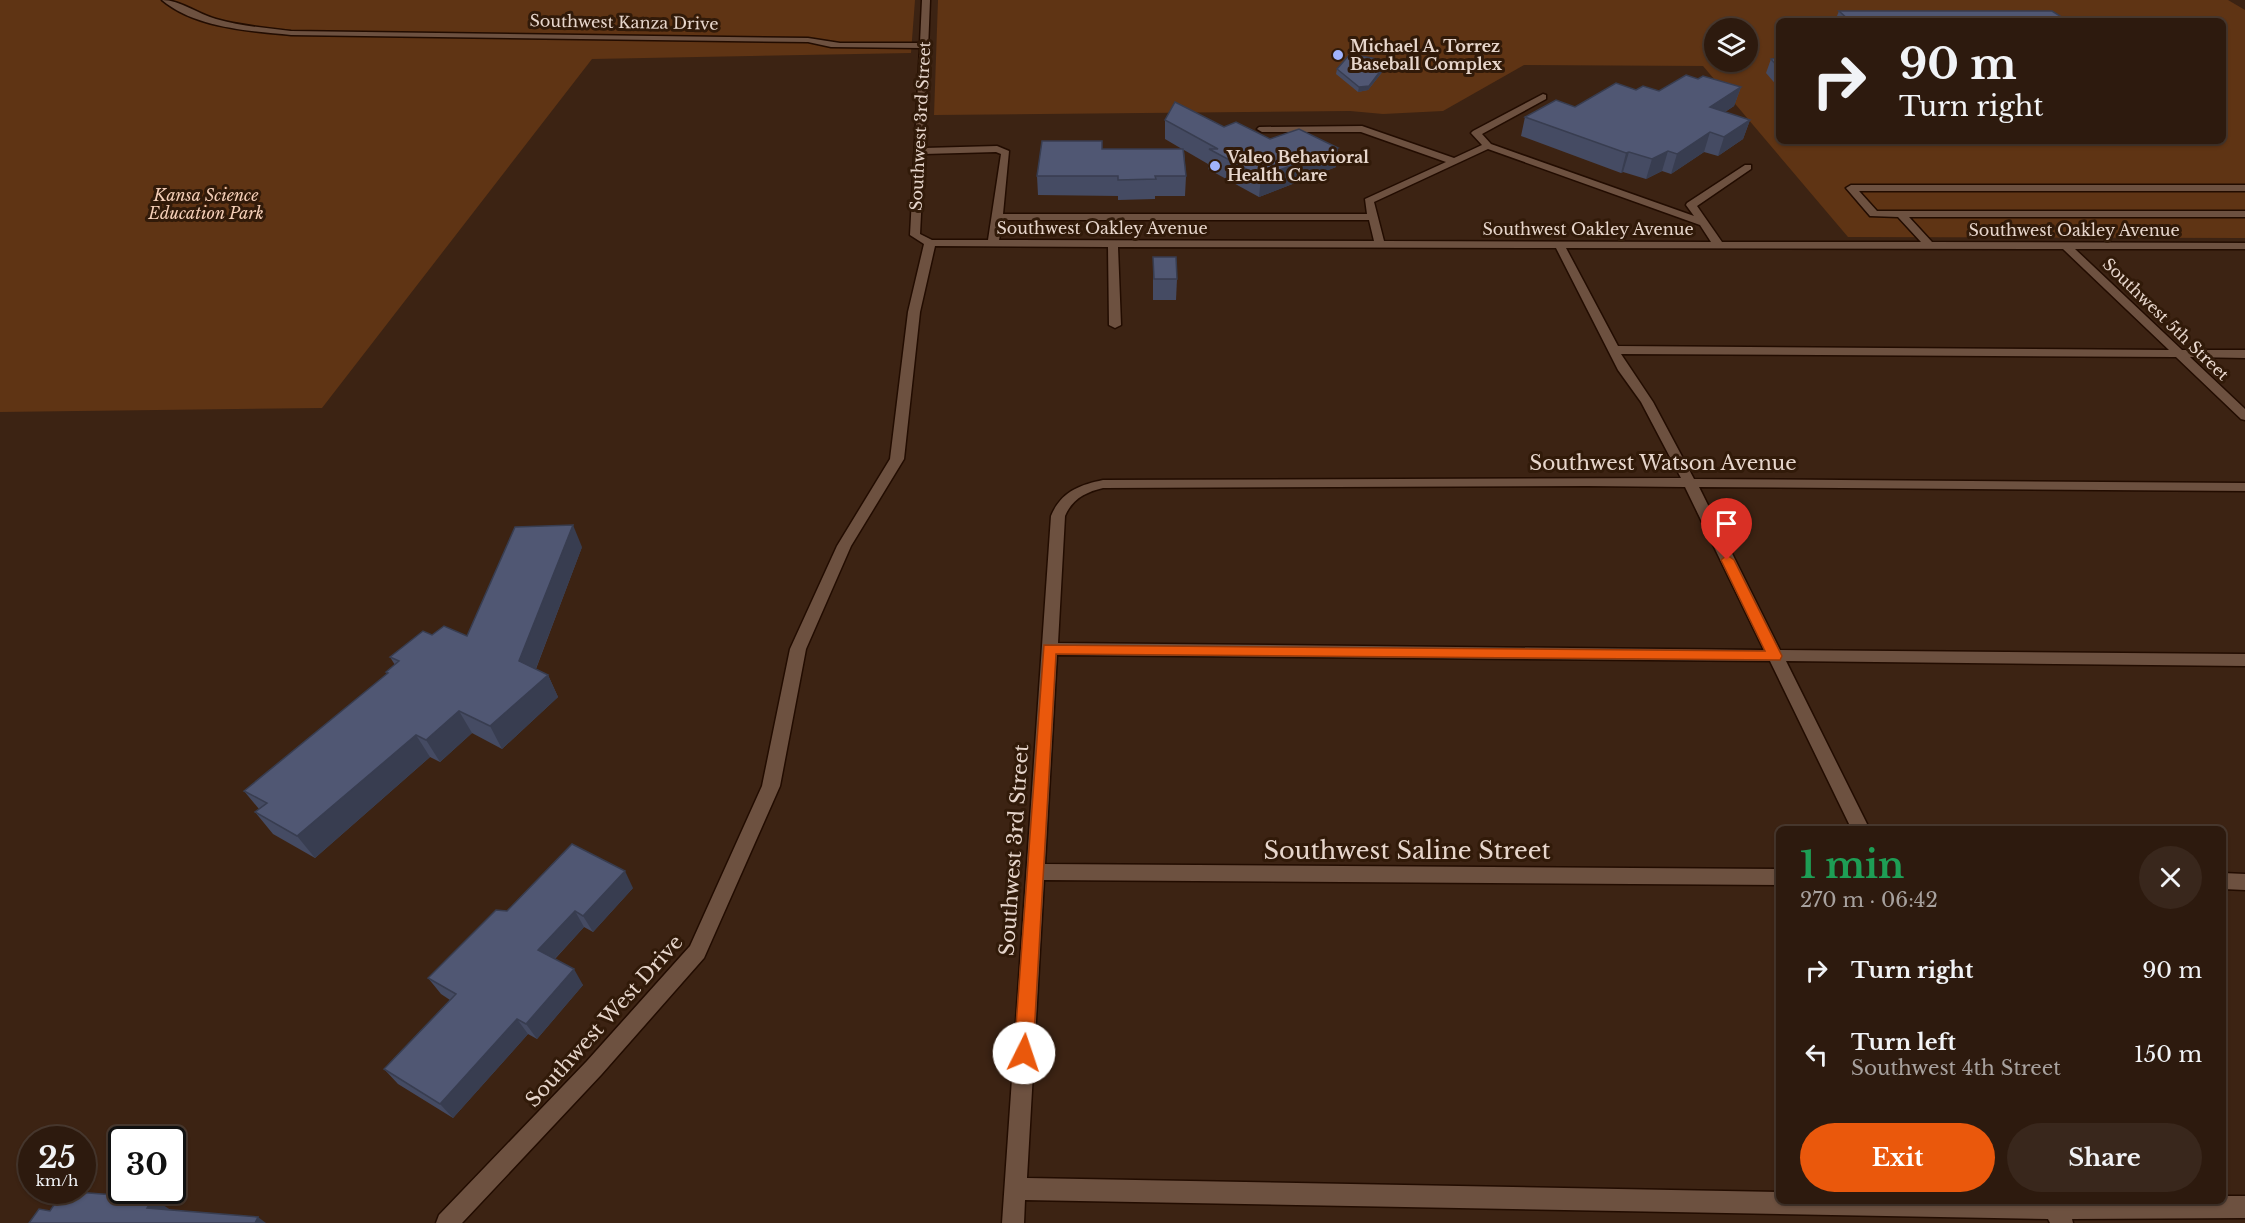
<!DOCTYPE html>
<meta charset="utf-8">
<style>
:root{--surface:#2d1a0e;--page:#39271c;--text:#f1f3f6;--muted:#a7a19e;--line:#48382e;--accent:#ea580c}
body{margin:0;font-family:"Libre Baskerville",serif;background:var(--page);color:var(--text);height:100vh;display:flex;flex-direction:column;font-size:22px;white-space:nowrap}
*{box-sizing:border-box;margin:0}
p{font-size:20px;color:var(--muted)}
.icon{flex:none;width:33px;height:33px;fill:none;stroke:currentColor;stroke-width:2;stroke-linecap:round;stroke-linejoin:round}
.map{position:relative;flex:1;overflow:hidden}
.side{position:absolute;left:1776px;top:826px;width:450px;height:378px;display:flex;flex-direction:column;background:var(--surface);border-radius:9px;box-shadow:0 2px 4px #0004,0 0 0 2px var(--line)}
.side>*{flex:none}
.top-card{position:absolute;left:1776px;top:18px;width:450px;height:126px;border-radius:9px;box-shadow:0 2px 4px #0004,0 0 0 2px var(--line);background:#2d1a0e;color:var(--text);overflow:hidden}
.fabs{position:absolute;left:1704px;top:18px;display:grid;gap:12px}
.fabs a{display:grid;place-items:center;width:54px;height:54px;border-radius:50%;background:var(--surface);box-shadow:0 2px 4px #0004,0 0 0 2px var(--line);font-size:30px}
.speed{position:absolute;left:18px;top:1126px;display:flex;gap:12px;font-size:30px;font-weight:700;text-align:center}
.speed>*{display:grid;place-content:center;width:78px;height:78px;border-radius:50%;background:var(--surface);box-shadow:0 2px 4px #0004,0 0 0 2px var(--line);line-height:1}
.speed small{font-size:15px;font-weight:400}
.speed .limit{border:3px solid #111;border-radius:9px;background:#fff;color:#111}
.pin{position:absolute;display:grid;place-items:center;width:51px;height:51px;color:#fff;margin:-62px -26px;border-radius:50% 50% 50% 0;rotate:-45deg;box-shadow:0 0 6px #0007}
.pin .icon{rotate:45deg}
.me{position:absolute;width:66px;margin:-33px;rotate:4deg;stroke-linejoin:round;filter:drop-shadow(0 0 4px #0008)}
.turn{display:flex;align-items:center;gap:21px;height:126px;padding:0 24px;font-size:27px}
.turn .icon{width:78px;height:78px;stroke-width:2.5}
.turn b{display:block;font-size:42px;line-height:51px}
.round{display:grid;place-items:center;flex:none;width:63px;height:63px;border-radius:32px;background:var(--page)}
.head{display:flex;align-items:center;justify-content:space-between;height:102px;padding:0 24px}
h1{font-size:36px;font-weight:800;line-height:45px;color:#1e9e55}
.primary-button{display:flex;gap:12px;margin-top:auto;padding:12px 24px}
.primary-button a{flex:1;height:69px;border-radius:36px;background:var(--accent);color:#fff;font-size:24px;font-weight:800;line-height:69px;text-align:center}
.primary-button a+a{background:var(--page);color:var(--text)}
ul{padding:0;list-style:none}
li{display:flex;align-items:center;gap:18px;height:84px;padding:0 24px}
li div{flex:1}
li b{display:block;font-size:22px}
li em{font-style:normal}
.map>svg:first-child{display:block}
.green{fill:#5f3414;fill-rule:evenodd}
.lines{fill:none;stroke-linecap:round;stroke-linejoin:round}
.minor-casing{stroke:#220c00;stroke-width:3}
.minor{fill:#6d5140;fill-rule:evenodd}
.wall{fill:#454b63}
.shaded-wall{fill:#383d50}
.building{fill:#505773;stroke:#383d50;stroke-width:1.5}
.route{fill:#ea580c;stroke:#983908;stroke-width:1.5}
.poi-dot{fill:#a1b3fd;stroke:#311a09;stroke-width:2}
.labels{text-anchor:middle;stroke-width:6;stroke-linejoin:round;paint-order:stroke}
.far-street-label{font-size:16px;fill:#e7d6cc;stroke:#311a09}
.far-poi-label{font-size:16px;font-weight:bold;fill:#e7d6cc;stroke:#311a09;text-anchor:start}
.far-park-label{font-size:16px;font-style:italic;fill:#f4ceb7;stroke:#311a09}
.street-label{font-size:20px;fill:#e7d6cc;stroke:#311a09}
.near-street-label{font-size:24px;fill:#e7d6cc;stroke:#311a09}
</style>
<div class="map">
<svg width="2245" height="1223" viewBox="0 0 2245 1223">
<rect width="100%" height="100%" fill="#3c2313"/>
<g class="green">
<polygon points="0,0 915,0 911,53 592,59 322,408 0,412"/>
<path d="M938,0h1290l17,10v228l-397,-1 -145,-171 -179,-1 -81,46 -60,3 -33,-3 -416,4zM1779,21h444v120h-444zM1714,28h34v34h-34z"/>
</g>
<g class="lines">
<g class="minor-casing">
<g id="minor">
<path d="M162,0c18,0 36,14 54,19 24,7 50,9 75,12l517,7 32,5h80l2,-43h8l-6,148 73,-2 12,5 -6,63h364l-2,-15 81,-37 -85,-30h-99l-5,-3 2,-2 103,-1 92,32 28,-13 -11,-12 2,-2 70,-37 3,1v4l-64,35 9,10 203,72 -8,-11 1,-2 58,-38h6v4l-54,37 25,36h199l-23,-25 -28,-1 -24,-28 5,-3h394v6h-386l18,20h368v6h-336l23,25 313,1v6h-170l107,101h63v8l-55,-1 55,52v11l-4,-1 -65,-62 -555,-3 32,48 41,77 551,4v8l-546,-4 81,163 465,4v12l-459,-5 84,169h-18l-82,-169 -713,-6 -12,209 734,5v16l-735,-5 -17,298 752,14v10h444v-6h22v22l-173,1 1,4h-23l-2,-4 -1023,-19 -1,23h-22l49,-707c10,-24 28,-31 52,-36l578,-2 -40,-76 -23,-32 -62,-122 -438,-1 3,78 -6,3 -6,-3 -1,-78 -173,-1 -15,66 -16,147 -53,87 -45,103 -26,137 -76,172 -103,117 -139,148h-26l3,-8 148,-154 103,-115 72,-160 28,-137 47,-103 53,-87 18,-147 16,-68 -14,-9 10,-187 -89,-1 -23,-5 -517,-7c-41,-4 -96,-7 -129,-35zM1488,149l212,76 11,17 -327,-1 -10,-39zM996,152l5,2 -13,86h-56l-12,-6 4,-80zM1003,220h366l5,21 -375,-1zM1566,248l497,1 106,101 -551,-4zM1587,486l98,1 79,163 -706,-7 7,-127c7,-17 21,-24 38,-28z"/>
<polygon points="2223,873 2245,874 2245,890 2223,889"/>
</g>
</g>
<use href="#minor" class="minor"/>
</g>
<g class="wall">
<polygon points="1839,11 2068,21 1835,21"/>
<polygon points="1779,58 1779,88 1766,73 1771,59"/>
<polygon points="1387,66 1368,90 1358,92 1336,74 1337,69"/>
<polygon points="1698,79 1741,87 1734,106 1725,112 1750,120 1743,139 1718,156 1704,152 1671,174 1662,171 1646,179 1623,172 1621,173 1521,136 1525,117 1575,107 1636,90 1659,91"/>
<polygon points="1165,120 1224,127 1270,139 1336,167 1259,197 1208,169 1208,164 1184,150 1186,176 1185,196 1155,196 1155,199 1118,200 1118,196 1038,195 1037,176 1103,149 1182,149 1165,139"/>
<polygon points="1153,257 1177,279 1176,300 1153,300"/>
<polygon points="582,547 536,669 548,675 558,697 502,749 472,733 440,762 430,757 315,858 273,834 255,812 259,809 244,791 387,674 386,672 395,665 390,657 432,635 467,636"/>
<polygon points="633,888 593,932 584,927 555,959 583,985 537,1039 528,1034 453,1118 398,1084 384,1069 450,1000 441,994 428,978 507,911"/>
</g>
<g class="shaded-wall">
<polygon points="1388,61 1387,66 1368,90 1358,92 1359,87"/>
<polygon points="1741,87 1734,106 1703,126 1710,107"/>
<polygon points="1750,120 1743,139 1718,156 1724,137"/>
<polygon points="1710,132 1704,152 1671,174 1677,154"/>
<polygon points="1338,148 1336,167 1259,197 1261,177"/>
<polygon points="1668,151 1662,171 1646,179 1652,159"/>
<polygon points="1629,152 1623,172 1621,173 1626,153"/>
<polygon points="573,525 582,547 530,684 519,661"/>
<polygon points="548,675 558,697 502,749 490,726"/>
<polygon points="459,711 472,733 440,762 426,740"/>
<polygon points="416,735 430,757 315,858 297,836"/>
<polygon points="625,871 633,888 593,932 583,916"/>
<polygon points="575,911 584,927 548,966 538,950"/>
<polygon points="574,969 583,985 537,1039 526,1024"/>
<polygon points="517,1019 528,1034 453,1118 440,1104"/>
<polygon points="153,1198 178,1215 147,1208"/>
<polygon points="258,1217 266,1223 255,1223"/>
</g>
<g class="building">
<polygon points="1839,11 2052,11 2068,21 1850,21"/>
<polygon points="1350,54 1388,61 1369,86 1359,87 1337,69"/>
<polygon points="1779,58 1779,68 1771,59"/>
<polygon points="1686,75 1698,79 1703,76 1741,87 1710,107 1750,120 1724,137 1710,132 1677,154 1668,151 1652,159 1629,152 1626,153 1525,117 1556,100 1575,107 1616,83 1636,90 1643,86 1659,91"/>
<polygon points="1175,102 1224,127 1236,122 1270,139 1299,129 1338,148 1261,177 1209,149 1218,149 1165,120"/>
<polygon points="1042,141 1102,141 1102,149 1183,149 1186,176 1155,176 1156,179 1118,180 1118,176 1037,176"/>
<polygon points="1153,257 1176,257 1177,279 1154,279"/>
<polygon points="573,525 519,661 548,675 490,726 459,711 426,740 416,735 297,836 255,812 267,803 244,791 388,673 386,672 399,661 390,657 423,631 432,635 444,626 467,636 515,527"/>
<polygon points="572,844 625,871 583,916 575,911 538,950 574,969 526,1024 517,1019 440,1104 384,1069 456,994 428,978 496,910 507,911"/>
<polygon points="63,1191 153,1198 147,1208 258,1217 255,1223 29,1223 39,1209 50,1211"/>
</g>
<polygon class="route" points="1727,555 1734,560 1782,656 1780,660 1056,654 1033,1053 1030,1060 1024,1062 1017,1060 1014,1053 1044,645 1765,651 1721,560"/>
<g class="poi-dot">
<circle cx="1338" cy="55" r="6"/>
<circle cx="1215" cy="166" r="6"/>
</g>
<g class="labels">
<g class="far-street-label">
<text transform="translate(624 22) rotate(1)" y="6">Southwest Kanza Drive</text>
<text transform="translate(920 126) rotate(-87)" y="6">Southwest 3rd Street</text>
<text x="1102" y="234">Southwest Oakley Avenue</text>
<text x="1588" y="235">Southwest Oakley Avenue</text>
<text x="2074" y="236">Southwest Oakley Avenue</text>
<text transform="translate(2166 319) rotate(44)" y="6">Southwest 5th Street</text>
</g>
<g class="far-poi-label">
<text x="1350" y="52">Michael A. Torrez<tspan x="1350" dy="18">Baseball Complex</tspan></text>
<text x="1227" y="163">Valeo Behavioral<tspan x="1227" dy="18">Health Care</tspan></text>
</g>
<g class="far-park-label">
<text x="206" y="201">Kansa Science<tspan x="206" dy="18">Education Park</tspan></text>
</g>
<g class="street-label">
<text x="1663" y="470">Southwest Watson Avenue</text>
<text transform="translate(1014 850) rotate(-86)" y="7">Southwest 3rd Street</text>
<text transform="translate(604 1021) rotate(-48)" y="7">Southwest West Drive</text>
</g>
<g class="near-street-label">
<text x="1407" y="859">Southwest Saline Street</text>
</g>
</g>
</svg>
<div class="fabs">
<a><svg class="icon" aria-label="layers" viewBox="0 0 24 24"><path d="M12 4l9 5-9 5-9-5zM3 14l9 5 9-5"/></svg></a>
</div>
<div class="speed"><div>25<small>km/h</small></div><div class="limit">30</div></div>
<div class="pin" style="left:1727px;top:560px;background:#d93025"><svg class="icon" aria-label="arrive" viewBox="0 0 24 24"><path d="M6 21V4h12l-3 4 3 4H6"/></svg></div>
<svg class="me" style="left:1024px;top:1053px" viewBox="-20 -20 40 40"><circle r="19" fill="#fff"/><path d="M0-13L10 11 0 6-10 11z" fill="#ea580c"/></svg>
<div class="top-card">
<div class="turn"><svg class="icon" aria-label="right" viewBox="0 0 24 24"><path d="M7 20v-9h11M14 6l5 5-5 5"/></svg><div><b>90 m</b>Turn right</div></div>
</div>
<section class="side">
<div class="head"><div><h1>1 min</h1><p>270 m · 06:42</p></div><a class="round"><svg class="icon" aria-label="close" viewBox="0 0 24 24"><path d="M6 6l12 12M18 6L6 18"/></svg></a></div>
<ul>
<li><svg class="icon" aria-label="right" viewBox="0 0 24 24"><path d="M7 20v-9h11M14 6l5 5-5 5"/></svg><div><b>Turn right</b></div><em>90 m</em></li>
<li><svg class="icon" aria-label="left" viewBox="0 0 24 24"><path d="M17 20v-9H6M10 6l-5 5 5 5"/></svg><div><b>Turn left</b><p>Southwest 4th Street</p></div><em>150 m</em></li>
</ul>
<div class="primary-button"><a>Exit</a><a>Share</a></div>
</section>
</div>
